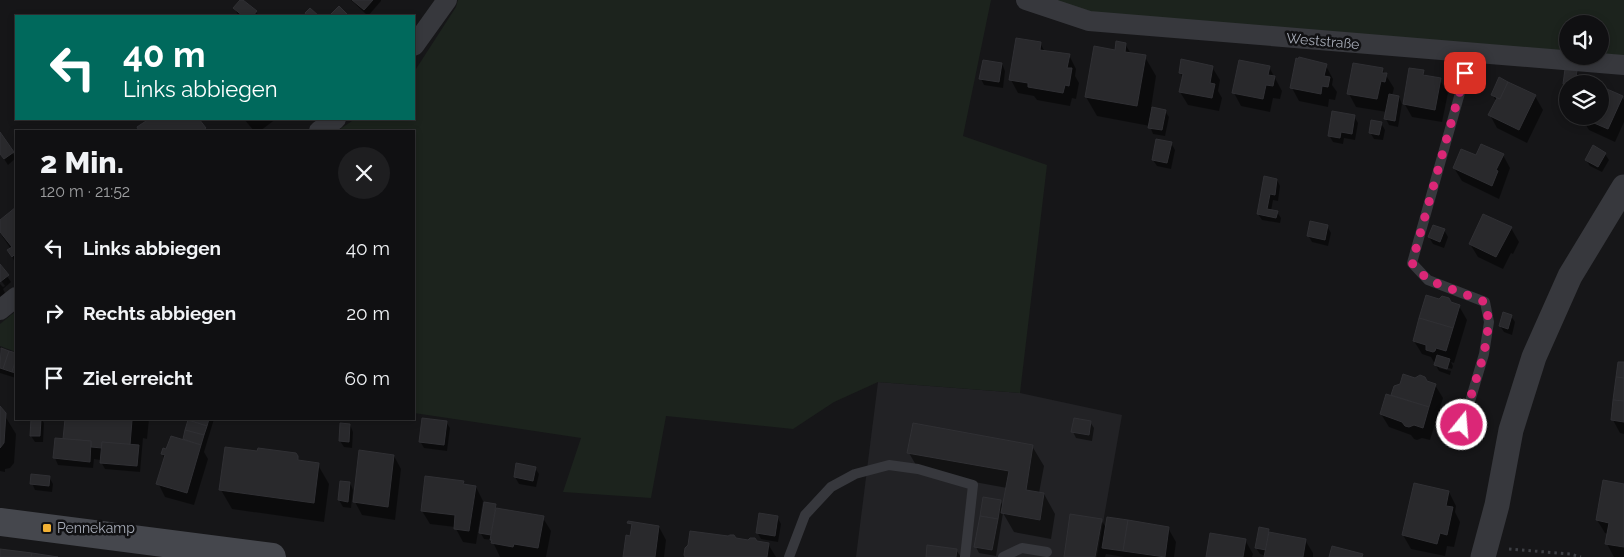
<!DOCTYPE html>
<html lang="de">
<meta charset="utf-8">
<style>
:root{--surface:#101012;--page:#1e1e20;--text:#f1f3f6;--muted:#9c9d9f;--line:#303032}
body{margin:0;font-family:Raleway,sans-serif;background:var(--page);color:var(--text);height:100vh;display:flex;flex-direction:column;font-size:19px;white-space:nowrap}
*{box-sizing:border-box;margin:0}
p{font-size:16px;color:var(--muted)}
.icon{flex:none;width:28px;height:28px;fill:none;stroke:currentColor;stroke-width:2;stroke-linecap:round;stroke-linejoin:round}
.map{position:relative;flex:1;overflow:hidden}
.details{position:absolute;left:15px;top:130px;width:400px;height:290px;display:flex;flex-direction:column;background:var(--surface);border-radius:0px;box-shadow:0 2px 8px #0003,0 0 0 1px var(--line)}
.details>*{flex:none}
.guide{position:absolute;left:15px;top:15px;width:400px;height:105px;border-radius:0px;box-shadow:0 2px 8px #0003,0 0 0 1px var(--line);background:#00695c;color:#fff;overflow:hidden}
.tools{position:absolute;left:1559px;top:15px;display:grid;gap:10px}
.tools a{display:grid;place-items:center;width:50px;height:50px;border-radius:50%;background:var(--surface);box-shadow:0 2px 8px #0003,0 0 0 1px var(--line);font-size:25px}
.pin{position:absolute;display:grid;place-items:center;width:42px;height:42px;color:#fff;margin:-21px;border-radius:10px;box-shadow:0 2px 8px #0006}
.me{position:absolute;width:55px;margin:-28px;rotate:17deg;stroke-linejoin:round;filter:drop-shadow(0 0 4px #0008)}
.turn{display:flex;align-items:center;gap:18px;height:105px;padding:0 25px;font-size:22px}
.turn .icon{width:65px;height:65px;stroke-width:2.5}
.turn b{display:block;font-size:35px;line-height:42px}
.round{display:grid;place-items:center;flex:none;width:52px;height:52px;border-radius:26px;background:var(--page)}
.overview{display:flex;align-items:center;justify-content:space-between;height:85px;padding:0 25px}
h1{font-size:30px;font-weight:800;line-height:38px}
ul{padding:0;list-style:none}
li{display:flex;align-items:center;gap:15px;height:65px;padding:0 25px}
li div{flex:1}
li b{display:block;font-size:19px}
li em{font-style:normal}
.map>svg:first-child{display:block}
.built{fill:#222225}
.green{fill:#1c231d}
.shadow{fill:#0007}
.building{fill:#29292c;stroke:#303034}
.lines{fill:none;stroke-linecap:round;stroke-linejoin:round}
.path{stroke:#3d3f44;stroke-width:3;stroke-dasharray:2.5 4;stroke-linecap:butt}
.service{stroke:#37383d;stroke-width:10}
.minor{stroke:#37383d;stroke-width:20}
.tertiary{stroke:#37383d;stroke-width:25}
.secondary{stroke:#45474d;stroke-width:28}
.route{stroke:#db2777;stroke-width:9;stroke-dasharray:0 16.2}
.poi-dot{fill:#f2b134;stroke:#111113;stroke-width:2}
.labels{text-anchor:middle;stroke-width:5;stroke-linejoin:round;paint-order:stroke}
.street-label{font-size:14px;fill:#a8adb8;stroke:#111113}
.poi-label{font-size:14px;fill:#a8adb8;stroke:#111113;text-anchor:start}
</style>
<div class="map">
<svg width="1624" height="557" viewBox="0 0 1624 557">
<rect width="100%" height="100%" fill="#161618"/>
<polygon class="built" points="878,382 1020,393 1122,415 1097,557 856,557"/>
<g class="green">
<polygon points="458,0 991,0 963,136 1047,165 1020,393 878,382 834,402 793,429 666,416 651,498 563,492 581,438 414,413 414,131 337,131 355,119 414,119 414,72 456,7"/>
<polygon points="1046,0 1624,0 1624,58 1600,56 1600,24 1568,24 1567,54 1089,14"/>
<polygon points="16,311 16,352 0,346 0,324"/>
</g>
<g class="shadow">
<polygon points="242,0 256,12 259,16 238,15 235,9"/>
<polygon points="351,0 381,0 381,1 368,16"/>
<polygon points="1040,43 1045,52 1069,55 1076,69 1075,76 1079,83 1076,99 1072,98 1070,106 1037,100 1034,96 1018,93 1011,80"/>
<polygon points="1125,44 1131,54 1145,57 1156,76 1151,108 1165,111 1169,117 1165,136 1153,134 1150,126 1097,116 1086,97 1116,51"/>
<polygon points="1002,64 1005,71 1003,88 984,85 981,79"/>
<polygon points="1326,66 1333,79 1332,85 1337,92 1335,100 1329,99 1328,107 1299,101 1292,88"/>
<polygon points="1212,67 1220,80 1218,91 1222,98 1219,111 1188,105 1180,92 1183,78 1180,73"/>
<polygon points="1269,67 1282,91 1280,99 1273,98 1270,112 1241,106 1234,93"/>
<polygon points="1382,69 1394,88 1392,96 1399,97 1402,104 1398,127 1389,125 1386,119 1387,112 1356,107 1349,94"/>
<polygon points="1566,71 1577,71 1580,78 1580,84 1568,84 1568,89 1565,84"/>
<polygon points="1423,72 1426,77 1440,80 1448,93 1442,122 1412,117 1404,103"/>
<polygon points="1509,84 1535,96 1543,110 1527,143 1497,128 1490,115 1496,101 1492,94"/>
<polygon points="1600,87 1622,97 1624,100 1624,122 1615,142 1589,130 1581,117 1600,116"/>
<polygon points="1354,116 1358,123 1355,140 1344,138 1343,144 1333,142 1329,135"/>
<polygon points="152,119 198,119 207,131 140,131 138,128"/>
<polygon points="244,119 276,119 260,131 254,131"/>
<polygon points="1381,123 1385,130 1383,140 1374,139 1370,132"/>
<polygon points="0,135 16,158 8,165 0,153"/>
<polygon points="1171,143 1175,150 1171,169 1157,166 1153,160"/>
<polygon points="1605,154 1609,160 1602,172 1590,166 1586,160"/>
<polygon points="1503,155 1510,168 1499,199 1462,181 1454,168 1476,157"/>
<polygon points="1277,180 1280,186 1278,201 1273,200 1271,211 1277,212 1281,218 1280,223 1262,220 1258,214"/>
<polygon points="16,208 16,264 9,251 11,249 0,233 0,222"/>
<polygon points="1327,226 1331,233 1328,246 1312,242 1308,235"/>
<polygon points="1433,226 1444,230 1448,237 1444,248 1433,244 1429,237"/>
<polygon points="1511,228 1519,242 1513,254 1511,253 1503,269 1478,257 1470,244"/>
<polygon points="0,266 11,282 3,289 7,297 0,303 0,284 3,287 5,286 0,279"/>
<polygon points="1451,304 1459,306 1467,320 1454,363 1451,362 1453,366 1452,369 1439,365 1439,368 1451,371 1450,375 1439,371 1431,357 1422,354 1414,341"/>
<polygon points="1511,316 1515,322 1512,335 1504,332 1500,326"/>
<polygon points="0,349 16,355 16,378 0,373"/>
<polygon points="1624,363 1624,434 1620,433 1613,420"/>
<polygon points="1427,383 1435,385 1443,398 1430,440 1422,438 1417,440 1414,439 1411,435 1389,427 1381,414 1392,397 1395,387"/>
<polygon points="0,408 16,434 14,463 10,468 5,469 5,472 0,471"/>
<polygon points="32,419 41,419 44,423 43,442 35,442 31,436"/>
<polygon points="66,419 149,419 147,439 143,438 140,472 105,469 100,460 94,459 93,468 58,465 55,458 65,440"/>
<polygon points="190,419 214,419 204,452 208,459 194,505 165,497 158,483 165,459 162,454 183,441"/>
<polygon points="446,422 450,428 447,451 424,448 420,441"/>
<polygon points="1090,422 1094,428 1092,441 1076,438 1073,432"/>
<polygon points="350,425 353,432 352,448 344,447 340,441"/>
<polygon points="1032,446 1044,466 1039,493 1044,494 1055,514 1051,539 1014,532 1003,513 996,556 979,553 976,547 1000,501 1004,507 1007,488 920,472 909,453"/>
<polygon points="258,453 295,454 300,462 318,465 329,484 324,522 232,509 221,490"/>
<polygon points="394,456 401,469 395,520 362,515 355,502"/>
<polygon points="535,468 539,474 536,487 519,484 515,477"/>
<polygon points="49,477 53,484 52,492 35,490 32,483"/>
<polygon points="463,482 465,486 476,487 483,501 476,544 463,542 455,527 430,524 422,511"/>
<polygon points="350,483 353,490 351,508 343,507 339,500"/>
<polygon points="1624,485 1624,557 1614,557 1607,544 1608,534 1605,533 1597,520"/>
<polygon points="1449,492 1456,506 1455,512 1460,522 1454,547 1447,546 1445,556 1411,549 1403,535"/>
<polygon points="495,505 498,510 543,518 551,531 546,557 500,557 492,540 484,539 480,532"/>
<polygon points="777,517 781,524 778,542 761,539 757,532"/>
<polygon points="1101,520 1107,529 1168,528 1176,542 1174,557 1124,557 1106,554 1105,557 1065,557"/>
<polygon points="659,527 666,540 664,557 624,557 631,537"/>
<polygon points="1268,530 1271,534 1305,540 1313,553 1313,557 1266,557 1266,556 1260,554 1256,548"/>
<polygon points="736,539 768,544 776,557 686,557"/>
<polygon points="1245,540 1253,554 1252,557 1207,557"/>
<polygon points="956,550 961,557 927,557"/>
</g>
<g class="building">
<polygon points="240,0 243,0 257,11 253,16 243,16 233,8"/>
<polygon points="352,0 373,0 364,10"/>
<polygon points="339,6 349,16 329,16"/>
<polygon points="310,8 319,16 307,16 305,13"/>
<polygon points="1016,38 1041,42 1040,50 1070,54 1067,68 1072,68 1069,86 1065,85 1063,93 1028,87 1028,83 1009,80"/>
<polygon points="1116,41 1126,43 1125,52 1146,55 1137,106 1085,97 1094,46 1115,50"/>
<polygon points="1299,57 1327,64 1324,76 1330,77 1328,87 1322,86 1321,94 1290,88 1296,58 1298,59"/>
<polygon points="1181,59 1213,66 1210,83 1215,84 1212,98 1179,92 1183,74 1179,73"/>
<polygon points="983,60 1002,63 999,82 979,79"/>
<polygon points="1239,60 1270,66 1268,75 1275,76 1273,86 1266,85 1263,99 1232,93"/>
<polygon points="1353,63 1383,68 1382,73 1387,73 1385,82 1381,81 1377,99 1347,94"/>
<polygon points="1409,68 1424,70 1423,75 1441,78 1435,110 1403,104"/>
<polygon points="1565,69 1577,70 1576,84 1563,84"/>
<polygon points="1499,77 1508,82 1500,99 1491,95"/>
<polygon points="1508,82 1536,95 1519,130 1488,115 1497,98 1500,99"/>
<polygon points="1600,86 1623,96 1608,129 1580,117 1600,116"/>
<polygon points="1389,94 1399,96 1395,121 1384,119"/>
<polygon points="1152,107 1166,110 1162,130 1148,128"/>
<polygon points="1332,111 1355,115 1352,134 1341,132 1340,138 1328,136"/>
<polygon points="149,119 199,119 206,128 202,131 139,131 137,127"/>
<polygon points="1371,120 1382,122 1379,135 1369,133"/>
<polygon points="0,132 14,152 4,159 0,154"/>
<polygon points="1156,139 1172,142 1167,163 1152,160"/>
<polygon points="1481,144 1504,154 1496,170 1498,171 1492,186 1453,168 1461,149 1476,155"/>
<polygon points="1593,145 1606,153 1598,167 1585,160"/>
<polygon points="1264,176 1277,179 1275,195 1270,194 1267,209 1278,211 1276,218 1257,214"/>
<polygon points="16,207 16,253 12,257 7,250 12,247 0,232 0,220"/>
<polygon points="1483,214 1512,227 1496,257 1469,244"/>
<polygon points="1310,221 1328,225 1325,240 1307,236"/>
<polygon points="1433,225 1445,229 1440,242 1428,237"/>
<polygon points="0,264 9,275 0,282"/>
<polygon points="1426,295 1439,299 1442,296 1449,298 1451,302 1460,305 1453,328 1419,318"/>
<polygon points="1503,312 1512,315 1508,329 1499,326"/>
<polygon points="1419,318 1453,328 1446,351 1436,348 1435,351 1433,352 1426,350 1426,345 1413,341"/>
<polygon points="1,348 9,351 3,369 0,368"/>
<polygon points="9,351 16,353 16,359 12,372 3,369"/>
<polygon points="1437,355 1450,359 1447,369 1434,365"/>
<polygon points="16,359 16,373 12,372"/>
<polygon points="1618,362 1624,362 1624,378 1616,377"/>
<polygon points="1403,374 1415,378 1420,375 1425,377 1427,381 1436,384 1429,407 1391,395 1394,386 1400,384"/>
<polygon points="1616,377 1624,378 1624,401 1613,400"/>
<polygon points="1386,394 1429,407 1423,428 1414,425 1409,427 1405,426 1402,422 1380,414"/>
<polygon points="1613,400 1624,401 1624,422 1611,420"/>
<polygon points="0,406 6,413 4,443 0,448"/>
<polygon points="422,418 447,421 444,445 419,442"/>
<polygon points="1074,418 1091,421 1089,435 1071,432"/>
<polygon points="31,419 41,419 40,436 30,436"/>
<polygon points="65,419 137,419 132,420 130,445 102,442 102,448 91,447 91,441 63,439"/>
<polygon points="189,419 209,419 207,426 188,420"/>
<polygon points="188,420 207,426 204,435 185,430"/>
<polygon points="340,423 350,424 349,442 339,441"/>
<polygon points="913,423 1033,445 1026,490 1044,493 1040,520 1001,513 1009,471 907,453"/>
<polygon points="185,430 204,435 201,445 183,439"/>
<polygon points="171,436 201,445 187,493 156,484 165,455 161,454 163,448 166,449"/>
<polygon points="55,438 91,441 90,462 53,458"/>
<polygon points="102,442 139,445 137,466 100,463"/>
<polygon points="225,447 257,451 258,448 296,453 298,456 298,460 319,463 314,503 219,490"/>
<polygon points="359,450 394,455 388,507 353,502"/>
<polygon points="516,463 536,467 533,481 514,477"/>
<polygon points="31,474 50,476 49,486 30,484"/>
<polygon points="425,476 464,481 463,484 476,486 469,531 454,529 455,515 421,511"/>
<polygon points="1603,480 1624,484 1624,547 1605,544 1609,523 1596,520"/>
<polygon points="340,481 350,482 348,502 338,500"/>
<polygon points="1414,483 1449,491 1446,506 1453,507 1447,535 1440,533 1437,544 1402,535"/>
<polygon points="983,497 1001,500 998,519 980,516"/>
<polygon points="484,502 496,504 491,535 479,533"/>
<polygon points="496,508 544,516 538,548 514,544 513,547 491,543 492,540 490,540"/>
<polygon points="759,513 778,516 775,536 756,533"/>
<polygon points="1070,514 1102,519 1095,557 1064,557"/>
<polygon points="980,516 998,519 992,550 974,547"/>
<polygon points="1107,517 1128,520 1123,551 1102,548"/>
<polygon points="1128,520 1169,527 1165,557 1123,551"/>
<polygon points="628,521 659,526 655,557 623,557 626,535 630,536 632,524 627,523"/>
<polygon points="1259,527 1269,529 1266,550 1255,548"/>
<polygon points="690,531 728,536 730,535 734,535 736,538 748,540 750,538 755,538 757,541 769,543 767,557 685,557 684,555 685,548 688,545"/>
<polygon points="1269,532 1306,539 1303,557 1264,557"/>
<polygon points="1210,533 1246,539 1243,557 1206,557"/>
<polygon points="927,545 957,549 956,557 926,557"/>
<polygon points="1332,546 1363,554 1362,557 1329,557"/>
<polygon points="0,549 32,553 31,557 0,557"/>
<polygon points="32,553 58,557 31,557"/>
</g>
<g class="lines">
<polyline class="path" points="1509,549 1570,554 1581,557"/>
<g class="service">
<polyline points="1463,425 1484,354 1489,322 1485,302 1428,280 1412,263 1471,54"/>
<polyline points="789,557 805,515 831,487 855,474 889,465 918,469 973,485 965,557"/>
<polyline points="1003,557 1022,548 1047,552"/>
</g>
<g class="minor">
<polyline points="1026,0 1089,21 1624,65"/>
<polyline points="414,46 447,0"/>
<polyline points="319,131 336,119"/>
<polyline points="0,310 16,297"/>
</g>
<polyline class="tertiary" points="1483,557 1497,505 1511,430 1534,357 1570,276 1624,187"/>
<polyline class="secondary" points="0,522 272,557"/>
</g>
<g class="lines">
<polyline class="route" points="1462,425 1484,354 1489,322 1485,302 1428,280 1412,263 1465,73"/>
</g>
<rect class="poi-dot" x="42" y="523" width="10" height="10" rx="2.5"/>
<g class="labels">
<g class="street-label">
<text transform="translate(1323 41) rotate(5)" y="5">Weststraße</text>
</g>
<g class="poi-label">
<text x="57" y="533">Pennekamp</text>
</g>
</g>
</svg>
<div class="tools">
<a><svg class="icon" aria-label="sound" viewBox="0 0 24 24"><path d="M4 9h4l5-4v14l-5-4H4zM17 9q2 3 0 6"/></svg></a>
<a><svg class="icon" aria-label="layers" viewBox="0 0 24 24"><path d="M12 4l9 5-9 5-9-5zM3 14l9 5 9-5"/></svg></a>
</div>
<div class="pin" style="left:1465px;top:73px;background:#d93025"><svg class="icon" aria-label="arrive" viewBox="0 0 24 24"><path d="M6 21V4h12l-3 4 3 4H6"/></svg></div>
<svg class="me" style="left:1462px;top:425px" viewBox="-20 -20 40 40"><circle r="17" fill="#db2777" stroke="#fff" stroke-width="3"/><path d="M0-11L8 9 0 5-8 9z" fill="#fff"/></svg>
<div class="guide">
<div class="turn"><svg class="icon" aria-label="left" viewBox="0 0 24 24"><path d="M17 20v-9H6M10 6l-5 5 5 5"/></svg><div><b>40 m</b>Links abbiegen</div></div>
</div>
<section class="details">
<div class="overview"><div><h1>2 Min.</h1><p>120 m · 21:52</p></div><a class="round"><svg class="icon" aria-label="close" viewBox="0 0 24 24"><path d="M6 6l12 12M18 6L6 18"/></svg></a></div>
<ul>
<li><svg class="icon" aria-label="left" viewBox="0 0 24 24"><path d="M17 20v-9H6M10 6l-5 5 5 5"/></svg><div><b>Links abbiegen</b></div><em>40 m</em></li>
<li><svg class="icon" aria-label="right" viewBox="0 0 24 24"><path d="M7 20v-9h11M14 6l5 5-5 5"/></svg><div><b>Rechts abbiegen</b></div><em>20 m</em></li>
<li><svg class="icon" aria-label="arrive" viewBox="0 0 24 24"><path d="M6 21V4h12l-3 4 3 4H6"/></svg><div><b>Ziel erreicht</b></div><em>60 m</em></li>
</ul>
</section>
</div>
